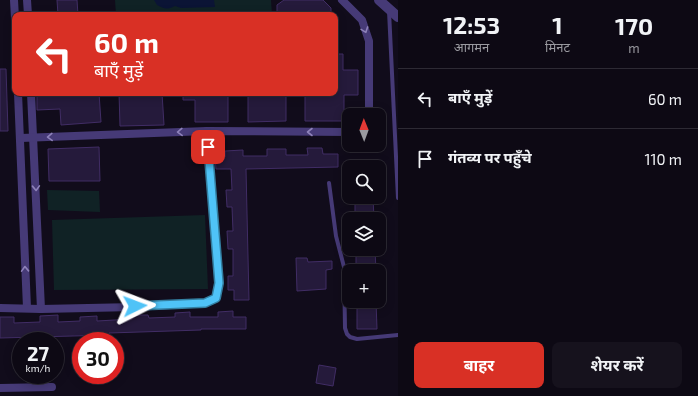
<!DOCTYPE html>
<html lang="hi">
<meta charset="utf-8">
<style>
:root{--surface:#0d0914;--page:#16121d;--text:#f1f3f6;--muted:#9a9aa0;--line:#2d2a34;--accent:#d93025}
body{margin:0;font-family:"Exo 2","Noto Sans Devanagari",sans-serif;background:var(--page);color:var(--text);height:100vh;display:flex;flex-direction:column;font-size:15px;white-space:nowrap}
*{box-sizing:border-box;margin:0}
p{font-size:13px;color:var(--muted)}
.icon{flex:none;width:22px;height:22px;fill:none;stroke:currentColor;stroke-width:2;stroke-linecap:round;stroke-linejoin:round}
.map{position:relative;flex:1;overflow:hidden}
.panel{display:flex;flex-direction:column;background:var(--surface);width:300px}
.panel>*{flex:none}
.guide{position:absolute;left:12px;top:12px;width:326px;height:84px;border-radius:8px;box-shadow:0 2px 10px #0003,0 0 0 1px var(--line);background:#d93025;color:#fff;overflow:hidden}
.needle{width:26px;rotate:359deg}
.buttons{position:absolute;left:342px;top:108px;display:grid;gap:8px}
.buttons a{display:grid;place-items:center;width:44px;height:44px;border-radius:8px;background:var(--surface);box-shadow:0 2px 10px #0003,0 0 0 1px var(--line);font-size:20px}
.speed{position:absolute;left:12px;top:332px;display:flex;gap:8px;font-size:20px;font-weight:700;text-align:center}
.speed>*{display:grid;place-content:center;width:52px;height:52px;border-radius:50%;background:var(--surface);box-shadow:0 2px 10px #0003,0 0 0 1px var(--line);line-height:1}
.speed small{font-size:10px;font-weight:400}
.speed .limit{border:6px solid #d22;background:#fff;color:#111}
.pin{position:absolute;display:grid;place-items:center;width:34px;height:34px;color:#fff;margin:-17px;border-radius:8px;box-shadow:0 2px 6px #0006}
.me{position:absolute;width:44px;margin:-22px;rotate:87deg;stroke-linejoin:round;filter:drop-shadow(0 0 3px #0008)}
.turn{display:flex;align-items:center;gap:14px;height:84px;padding:0 16px;font-size:18px}
.turn .icon{width:52px;height:52px;stroke-width:2.5}
.turn b{display:block;font-size:28px;line-height:34px}
.eta{display:flex;justify-content:space-evenly;align-items:center;height:68px;text-align:center}
.eta b{font-size:24px;font-weight:700;line-height:28px}
.primary-button{display:flex;gap:8px;margin-top:auto;padding:8px 16px}
.primary-button a{flex:1;height:46px;border-radius:8px;background:var(--accent);color:#fff;font-size:16px;font-weight:700;line-height:46px;text-align:center}
.primary-button a+a{background:var(--page);color:var(--text)}
ul{padding:0;list-style:none}
li{display:flex;align-items:center;gap:12px;height:60px;padding:0 16px;border-top:1px solid var(--line)}
li div{flex:1}
li b{display:block;font-size:15px}
li em{font-style:normal}
main{display:flex;flex:1;min-height:0}
.map>svg:first-child{display:block}
.green{fill:#102225}
.water{fill:#0b1435}
.building{fill:#251a3b;stroke:#412d65}
.lines{fill:none;stroke-linecap:round;stroke-linejoin:round}
.service{stroke:#463a77;stroke-width:4}
.minor{stroke:#463a77;stroke-width:8}
.tertiary{stroke:#463a77;stroke-width:10}
.oneway{stroke:#8e82ba}
.route-casing{stroke:#337fa1;stroke-width:10}
.route{stroke:#4fc3f7;stroke-width:7}
</style>
<main>
<div class="map">
<svg width="398" height="396" viewBox="0 0 398 396">
<rect width="100%" height="100%" fill="#110c1b"/>
<g class="green">
<polygon points="115,0 271,0 272,15 116,15"/>
<polygon points="47,190 99,191 100,212 48,210"/>
<polygon points="205,215 208,289 54,290 52,220"/>
</g>
<path class="water" d="M154,0h60l1,7 -34,1 -6,-2c-9,4 -10,3 -18,-1z"/>
<g class="building">
<polygon points="57,0 77,0 78,15 58,15"/>
<polygon points="284,0 323,0 331,8 331,15 277,15 277,5"/>
<polygon points="335,54 343,54 343,70 358,70 358,95 344,95 344,121 305,121 305,93 335,93"/>
<polygon points="0,69 6,69 8,131 0,131"/>
<polygon points="37,93 99,93 101,122 61,125 60,109 37,110"/>
<polygon points="119,93 162,93 164,125 120,126"/>
<polygon points="183,93 228,93 228,122 195,122 195,100 183,100"/>
<polygon points="248,93 286,93 286,121 248,122"/>
<polygon points="99,147 100,181 49,181 48,149"/>
<polygon points="307,148 322,148 323,154 338,154 338,167 246,169 249,300 234,300 234,290 228,290 228,276 233,276 233,249 228,249 227,231 233,231 232,207 227,207 226,190 232,190 231,169 216,169 215,157 225,157 225,151 243,150 243,156 267,156 267,149 286,149 286,155 308,155"/>
<polygon points="355,197 373,197 374,219 355,219"/>
<polygon points="356,249 375,249 376,271 356,271"/>
<polygon points="296,258 307,258 308,262 332,261 332,269 326,270 326,289 297,291"/>
<polygon points="357,301 376,301 377,329 357,329"/>
<polygon points="233,311 233,317 246,317 246,329 201,329 201,330 109,333 109,335 0,338 0,317 14,317 14,323 40,322 40,316 58,315 58,322 80,321 80,317 97,316 97,321 132,319 132,315 148,315 149,318 175,317 175,313 190,312 190,317 218,317 218,312"/>
<polygon points="319,365 336,368 333,386 316,383"/>
</g>
<g class="lines">
<g class="service">
<polyline points="389,11 398,198"/>
<polyline points="329,183 336,236 344,267 345,328 347,334 350,337 357,339 398,335"/>
</g>
<g class="minor">
<polyline points="14,0 15,18"/>
<polyline points="27,0 28,15"/>
<polyline points="342,0 362,20 369,41 369,115"/>
<polyline points="18,93 27,308"/>
<polyline points="31,93 41,309"/>
<polyline points="21,138 207,131 349,132"/>
<polyline points="0,308 41,309 135,307 205,303 216,298 219,283 207,131"/>
<polyline points="0,388 52,387"/>
</g>
<polyline class="tertiary" points="379,0 398,17"/>
</g>
<defs><path id="oneway-chevron" d="M-2-3.5L2.5 0L-2 3.5" fill="none" stroke-width="1.6" stroke-linecap="round" stroke-linejoin="round"/></defs>
<g class="oneway">
<use href="#oneway-chevron" transform="translate(365 30) rotate(70)"/>
<use href="#oneway-chevron" transform="translate(180 132) rotate(178)"/>
<use href="#oneway-chevron" transform="translate(310 132) rotate(-180)"/>
<use href="#oneway-chevron" transform="translate(50 137) rotate(178)"/>
<use href="#oneway-chevron" transform="translate(36 188) rotate(88)"/>
<use href="#oneway-chevron" transform="translate(25 269) rotate(-92)"/>
</g>
<g class="lines">
<g class="route-casing">
<polyline id="route" points="135,306 205,303 216,298 219,283 208,147"/>
</g>
<use href="#route" class="route"/>
</g>
</svg>
<div class="buttons">
<a><svg class="needle" viewBox="-14 -14 28 28"><path d="M0-13l5 13h-10z" fill="#e53935"/><path d="M0 13l5-13h-10z" fill="#9a9aa0"/></svg></a>
<a><svg class="icon" aria-label="search" viewBox="0 0 24 24"><circle cx="10" cy="10" r="6"/><path d="M15 15l6 6"/></svg></a>
<a><svg class="icon" aria-label="layers" viewBox="0 0 24 24"><path d="M12 4l9 5-9 5-9-5zM3 14l9 5 9-5"/></svg></a>
<a>+</a>
</div>
<div class="speed"><div>27<small>km/h</small></div><div class="limit">30</div></div>
<div class="pin" style="left:208px;top:147px;background:#d93025"><svg class="icon" aria-label="arrive" viewBox="0 0 24 24"><path d="M6 21V4h12l-3 4 3 4H6"/></svg></div>
<svg class="me" style="left:135px;top:306px" viewBox="-20 -20 40 40"><path d="M0-17L14 15 0 8-14 15z" fill="#4fc3f7" stroke="#fff" stroke-width="4"/></svg>
<div class="guide">
<div class="turn"><svg class="icon" aria-label="left" viewBox="0 0 24 24"><path d="M17 20v-9H6M10 6l-5 5 5 5"/></svg><div><b>60 m</b>बाएँ मुड़ें</div></div>
</div>
</div>
<section class="panel">
<div class="eta">
<div><b>12:53</b><p>आगमन</p></div>
<div><b>1</b><p>मिनट</p></div>
<div><b>170</b><p>m</p></div>
</div>
<ul>
<li><svg class="icon" aria-label="left" viewBox="0 0 24 24"><path d="M17 20v-9H6M10 6l-5 5 5 5"/></svg><div><b>बाएँ मुड़ें</b></div><em>60 m</em></li>
<li><svg class="icon" aria-label="arrive" viewBox="0 0 24 24"><path d="M6 21V4h12l-3 4 3 4H6"/></svg><div><b>गंतव्य पर पहुँचे</b></div><em>110 m</em></li>
</ul>
<div class="primary-button"><a>बाहर</a><a>शेयर करें</a></div>
</section>
</main>
